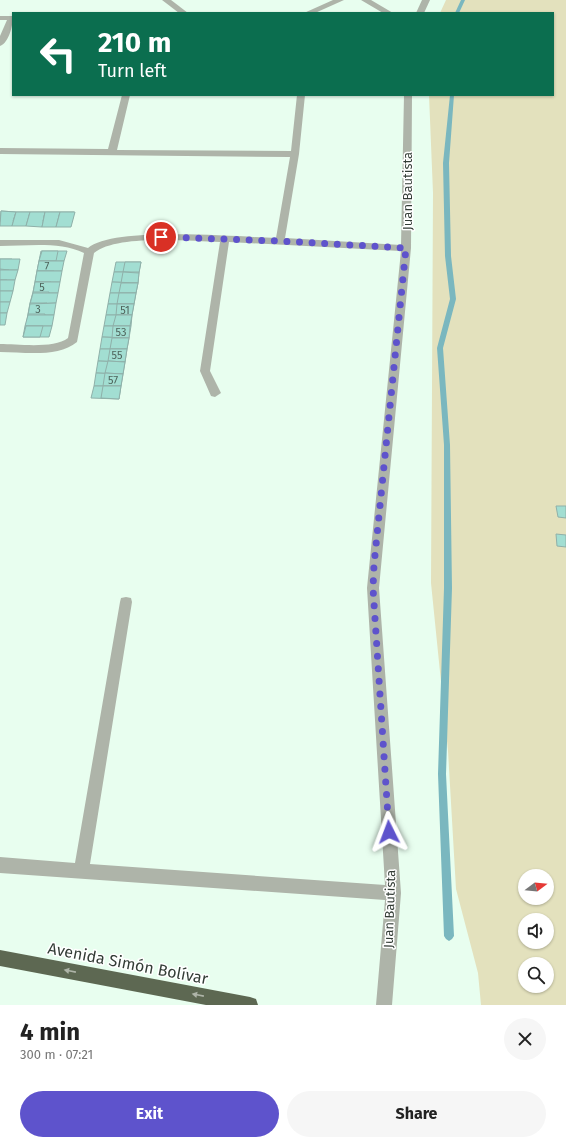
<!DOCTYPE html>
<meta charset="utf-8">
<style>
:root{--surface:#fff;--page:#f6f6f6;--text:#222;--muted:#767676;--accent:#5e53cc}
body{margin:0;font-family:"Fira Sans",sans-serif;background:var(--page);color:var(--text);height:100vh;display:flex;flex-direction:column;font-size:15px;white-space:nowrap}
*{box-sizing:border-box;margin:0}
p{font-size:13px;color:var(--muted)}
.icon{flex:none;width:22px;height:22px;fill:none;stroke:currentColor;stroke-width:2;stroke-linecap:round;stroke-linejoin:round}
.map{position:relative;height:1005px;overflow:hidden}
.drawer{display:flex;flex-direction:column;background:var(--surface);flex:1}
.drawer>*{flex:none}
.guide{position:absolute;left:12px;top:12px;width:542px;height:84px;border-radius:0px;box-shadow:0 1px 3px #0004;background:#0b6e4f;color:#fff;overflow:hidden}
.needle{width:26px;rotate:74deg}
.tools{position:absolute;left:518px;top:869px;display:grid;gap:8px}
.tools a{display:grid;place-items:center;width:36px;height:36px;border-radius:50%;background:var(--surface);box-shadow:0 1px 3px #0004;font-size:20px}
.pin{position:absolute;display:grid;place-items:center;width:34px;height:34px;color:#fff;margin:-17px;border:2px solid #fff;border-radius:50%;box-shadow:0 1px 4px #0007}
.me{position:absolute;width:44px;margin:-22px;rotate:357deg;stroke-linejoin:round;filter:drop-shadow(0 0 3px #0008)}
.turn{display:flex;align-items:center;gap:14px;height:84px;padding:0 20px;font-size:18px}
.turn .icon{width:52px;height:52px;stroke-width:2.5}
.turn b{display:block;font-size:28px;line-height:34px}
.round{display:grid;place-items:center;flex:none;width:42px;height:42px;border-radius:21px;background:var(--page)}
.headline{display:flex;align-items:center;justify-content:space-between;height:68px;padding:0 20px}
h1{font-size:24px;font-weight:700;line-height:30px}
.button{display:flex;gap:8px;margin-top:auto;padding:8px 20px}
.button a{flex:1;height:46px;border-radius:24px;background:var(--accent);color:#fff;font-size:16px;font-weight:700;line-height:46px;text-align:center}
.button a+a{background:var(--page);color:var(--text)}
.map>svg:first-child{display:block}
.green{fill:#e3e1bd;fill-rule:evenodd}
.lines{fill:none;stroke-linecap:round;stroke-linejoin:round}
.stream{fill:#7ab7bf;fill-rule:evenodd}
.building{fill:#a2ded2;stroke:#8fb0a9}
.minor{fill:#aeb4a9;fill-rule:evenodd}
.highway{fill:#5d6852;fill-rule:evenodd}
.oneway{fill:#aeb4a8}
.route{stroke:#5e53cc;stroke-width:7;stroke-dasharray:0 12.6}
.labels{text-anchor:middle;stroke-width:3;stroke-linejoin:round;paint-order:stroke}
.number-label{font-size:11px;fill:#4f655d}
.street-label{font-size:13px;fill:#333d36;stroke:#fff}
.near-street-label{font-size:16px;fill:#333d36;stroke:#fff}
</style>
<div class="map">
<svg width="566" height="1005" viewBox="0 0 566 1005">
<rect width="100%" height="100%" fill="#e8feef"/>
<path class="green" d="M446,0h120v1005h-85l-3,-32 -22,-84 -8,-138 -17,-168 2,-390 -4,-98h124v-82h-113zM525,876h22v22h-22zM525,920h22v22h-22zM525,964h22v22h-22z"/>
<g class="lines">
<g class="stream">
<polygon points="461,0 465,0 459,13 455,13"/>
<polygon points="450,95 454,95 449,163 451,256 456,299 443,348 450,445 452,588 446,774 454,936 452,939 449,941 446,939 444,936 438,774 444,588 444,445 437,348 450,299 445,256 443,163"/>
</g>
</g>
<g class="building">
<polygon points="1,211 16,212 13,221 0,221"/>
<polygon points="1,211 16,212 12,226 0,226"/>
<polygon points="16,212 30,212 28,221 13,221"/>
<polygon points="16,212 30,212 26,226 12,226"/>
<polygon points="30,212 45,212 43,221 28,221"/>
<polygon points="30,212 45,212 42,227 26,226"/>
<polygon points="45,212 60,212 58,221 43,221"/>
<polygon points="45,212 60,212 56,227 42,227"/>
<polygon points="60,212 74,212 72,222 58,221"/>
<polygon points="60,212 75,212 71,227 56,227"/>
<polygon points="41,251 67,251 64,261 39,261"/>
<polygon points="42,251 58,251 56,261 39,261"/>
<polygon points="0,259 12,259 9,270 0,269"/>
<polygon points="0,259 20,259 18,270 0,270"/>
<polygon points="39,261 56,261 54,271 37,271"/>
<polygon points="39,261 64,261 62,271 37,271"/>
<polygon points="116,262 141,262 139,272 114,272"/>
<polygon points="125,262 141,262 139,273 123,272"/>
<polygon points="0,269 9,270 7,280 0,280"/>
<polygon points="0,270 18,270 15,280 0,280"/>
<polygon points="37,271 54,271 51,282 35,282"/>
<polygon points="37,271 62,271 60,282 35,282"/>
<polygon points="114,272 139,272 138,283 112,282"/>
<polygon points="123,272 139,273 138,283 121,283"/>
<polygon points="0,280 7,280 4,291 0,291"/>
<polygon points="0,280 15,280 13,291 0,291"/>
<polygon points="35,282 51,282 49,292 33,292"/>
<polygon points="35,282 60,282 58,293 33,293"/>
<polygon points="112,282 138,283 136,293 110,293"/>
<polygon points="121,283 138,283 136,293 119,293"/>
<polygon points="0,291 13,291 10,302 0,302"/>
<polygon points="33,292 49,292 47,303 30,303"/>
<polygon points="33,293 58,293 56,303 30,304"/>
<polygon points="110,293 136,293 134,304 108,304"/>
<polygon points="119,293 136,293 134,304 117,304"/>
<polygon points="0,302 10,302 7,313 0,313"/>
<polygon points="30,303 47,303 45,314 28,314"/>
<polygon points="56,303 54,315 28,315 30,304"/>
<polygon points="108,304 134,304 132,315 106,315"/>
<polygon points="117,304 134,304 132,315 116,315"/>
<polygon points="0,313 7,313 5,325 0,325"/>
<polygon points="28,314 45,314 43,326 26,326"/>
<polygon points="28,315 54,315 52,326 25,326"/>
<polygon points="106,315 132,315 131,326 104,326"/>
<polygon points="116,315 132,315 130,326 113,326"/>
<polygon points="25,326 52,326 49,337 23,337"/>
<polygon points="26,326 43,326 40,337 23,337"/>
<polygon points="104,326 131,326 129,338 102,337"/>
<polygon points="113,326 130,326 129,338 112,338"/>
<polygon points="102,337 129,338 127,349 100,349"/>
<polygon points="112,338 129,338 127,349 110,349"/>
<polygon points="100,349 127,349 125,362 98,361"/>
<polygon points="110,349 127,349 125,362 108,361"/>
<polygon points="98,361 125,362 123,374 96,373"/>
<polygon points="108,361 125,362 123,374 105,373"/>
<polygon points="96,373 123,374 121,386 94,386"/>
<polygon points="105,373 123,374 121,386 103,386"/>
<polygon points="94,386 121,386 119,399 91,398"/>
<polygon points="103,386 121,386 119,399 101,398"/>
<polygon points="556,506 566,506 566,518 558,517"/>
<polygon points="556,534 566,535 566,547 557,546"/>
</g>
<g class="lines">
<g class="minor">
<polygon points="162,0 171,0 188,13 179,13"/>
<polygon points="333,0 344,0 315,13 304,13"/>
<polygon points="361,0 371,0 393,13 383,13"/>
<polygon points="422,0 430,0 424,13 416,13"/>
<path d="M0,16h13c0,9 -4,27 -13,30v-10l7,-16h-7z"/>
<path d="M122,95h8l-13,55 174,1 6,-56h8l-6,59 -14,84 116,7 3,-150h8l-1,153 -32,340 22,305 -9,112h-16l9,-105 -385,-27v-16l75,6 45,-261 1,-4 5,-1 5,1 1,4 -42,262 295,21 -18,-297 34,-337 -172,-9 -19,129 11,22 -6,4 -4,-1 -11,-25 20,-129c-30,-1 -104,-8 -126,11l-17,89c-19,16 -53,10 -77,10v-8c18,0 54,5 68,-6l16,-85c-25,-12 -57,-7 -84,-7v-6h59l29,8c26,-22 150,-11 188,-10l14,-81 -290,-3v-6l108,1z"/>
</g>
<polygon class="highway" points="0,950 250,997 256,999 258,1005 206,1005 0,966"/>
</g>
<defs><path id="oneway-solid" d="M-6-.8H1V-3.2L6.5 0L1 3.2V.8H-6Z"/></defs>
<g class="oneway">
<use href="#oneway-solid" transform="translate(70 971) rotate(-169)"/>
<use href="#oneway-solid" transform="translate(198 995) rotate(-169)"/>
</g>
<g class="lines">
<polyline class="route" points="161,237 280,241 406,248 374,565 373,588 389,832"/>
</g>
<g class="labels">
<g class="number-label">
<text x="47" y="270">7</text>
<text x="42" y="291">5</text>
<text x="38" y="313">3</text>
<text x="125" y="314">51</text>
<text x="121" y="336">53</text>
<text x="117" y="359">55</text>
<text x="113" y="384">57</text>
</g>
<g class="street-label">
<text transform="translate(407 191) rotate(-90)" y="5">Juan Bautista</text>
<text transform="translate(389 909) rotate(-88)" y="5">Juan Bautista</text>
</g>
<g class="near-street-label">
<text transform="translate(128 963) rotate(11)" y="6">Avenida Simón Bolívar</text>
</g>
</g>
</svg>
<div class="tools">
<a><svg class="needle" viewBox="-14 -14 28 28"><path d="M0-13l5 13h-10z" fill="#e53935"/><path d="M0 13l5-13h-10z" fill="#767676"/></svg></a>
<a><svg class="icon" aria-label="sound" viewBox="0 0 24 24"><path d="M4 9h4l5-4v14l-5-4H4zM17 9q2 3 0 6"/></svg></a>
<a><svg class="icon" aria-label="search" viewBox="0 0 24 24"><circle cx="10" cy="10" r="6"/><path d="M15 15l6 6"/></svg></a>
</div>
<div class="pin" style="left:161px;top:237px;background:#d93025"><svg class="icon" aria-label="arrive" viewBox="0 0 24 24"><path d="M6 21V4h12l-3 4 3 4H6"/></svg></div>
<svg class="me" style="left:389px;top:832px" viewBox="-20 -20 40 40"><path d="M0-17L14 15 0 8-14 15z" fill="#5e53cc" stroke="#fff" stroke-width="4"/></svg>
<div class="guide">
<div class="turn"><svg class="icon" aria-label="left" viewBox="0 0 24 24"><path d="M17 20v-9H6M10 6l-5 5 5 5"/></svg><div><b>210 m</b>Turn left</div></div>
</div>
</div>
<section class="drawer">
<div class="headline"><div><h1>4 min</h1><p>300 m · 07:21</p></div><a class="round"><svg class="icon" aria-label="close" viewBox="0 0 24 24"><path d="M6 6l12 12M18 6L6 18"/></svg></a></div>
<div class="button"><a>Exit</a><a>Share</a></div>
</section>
